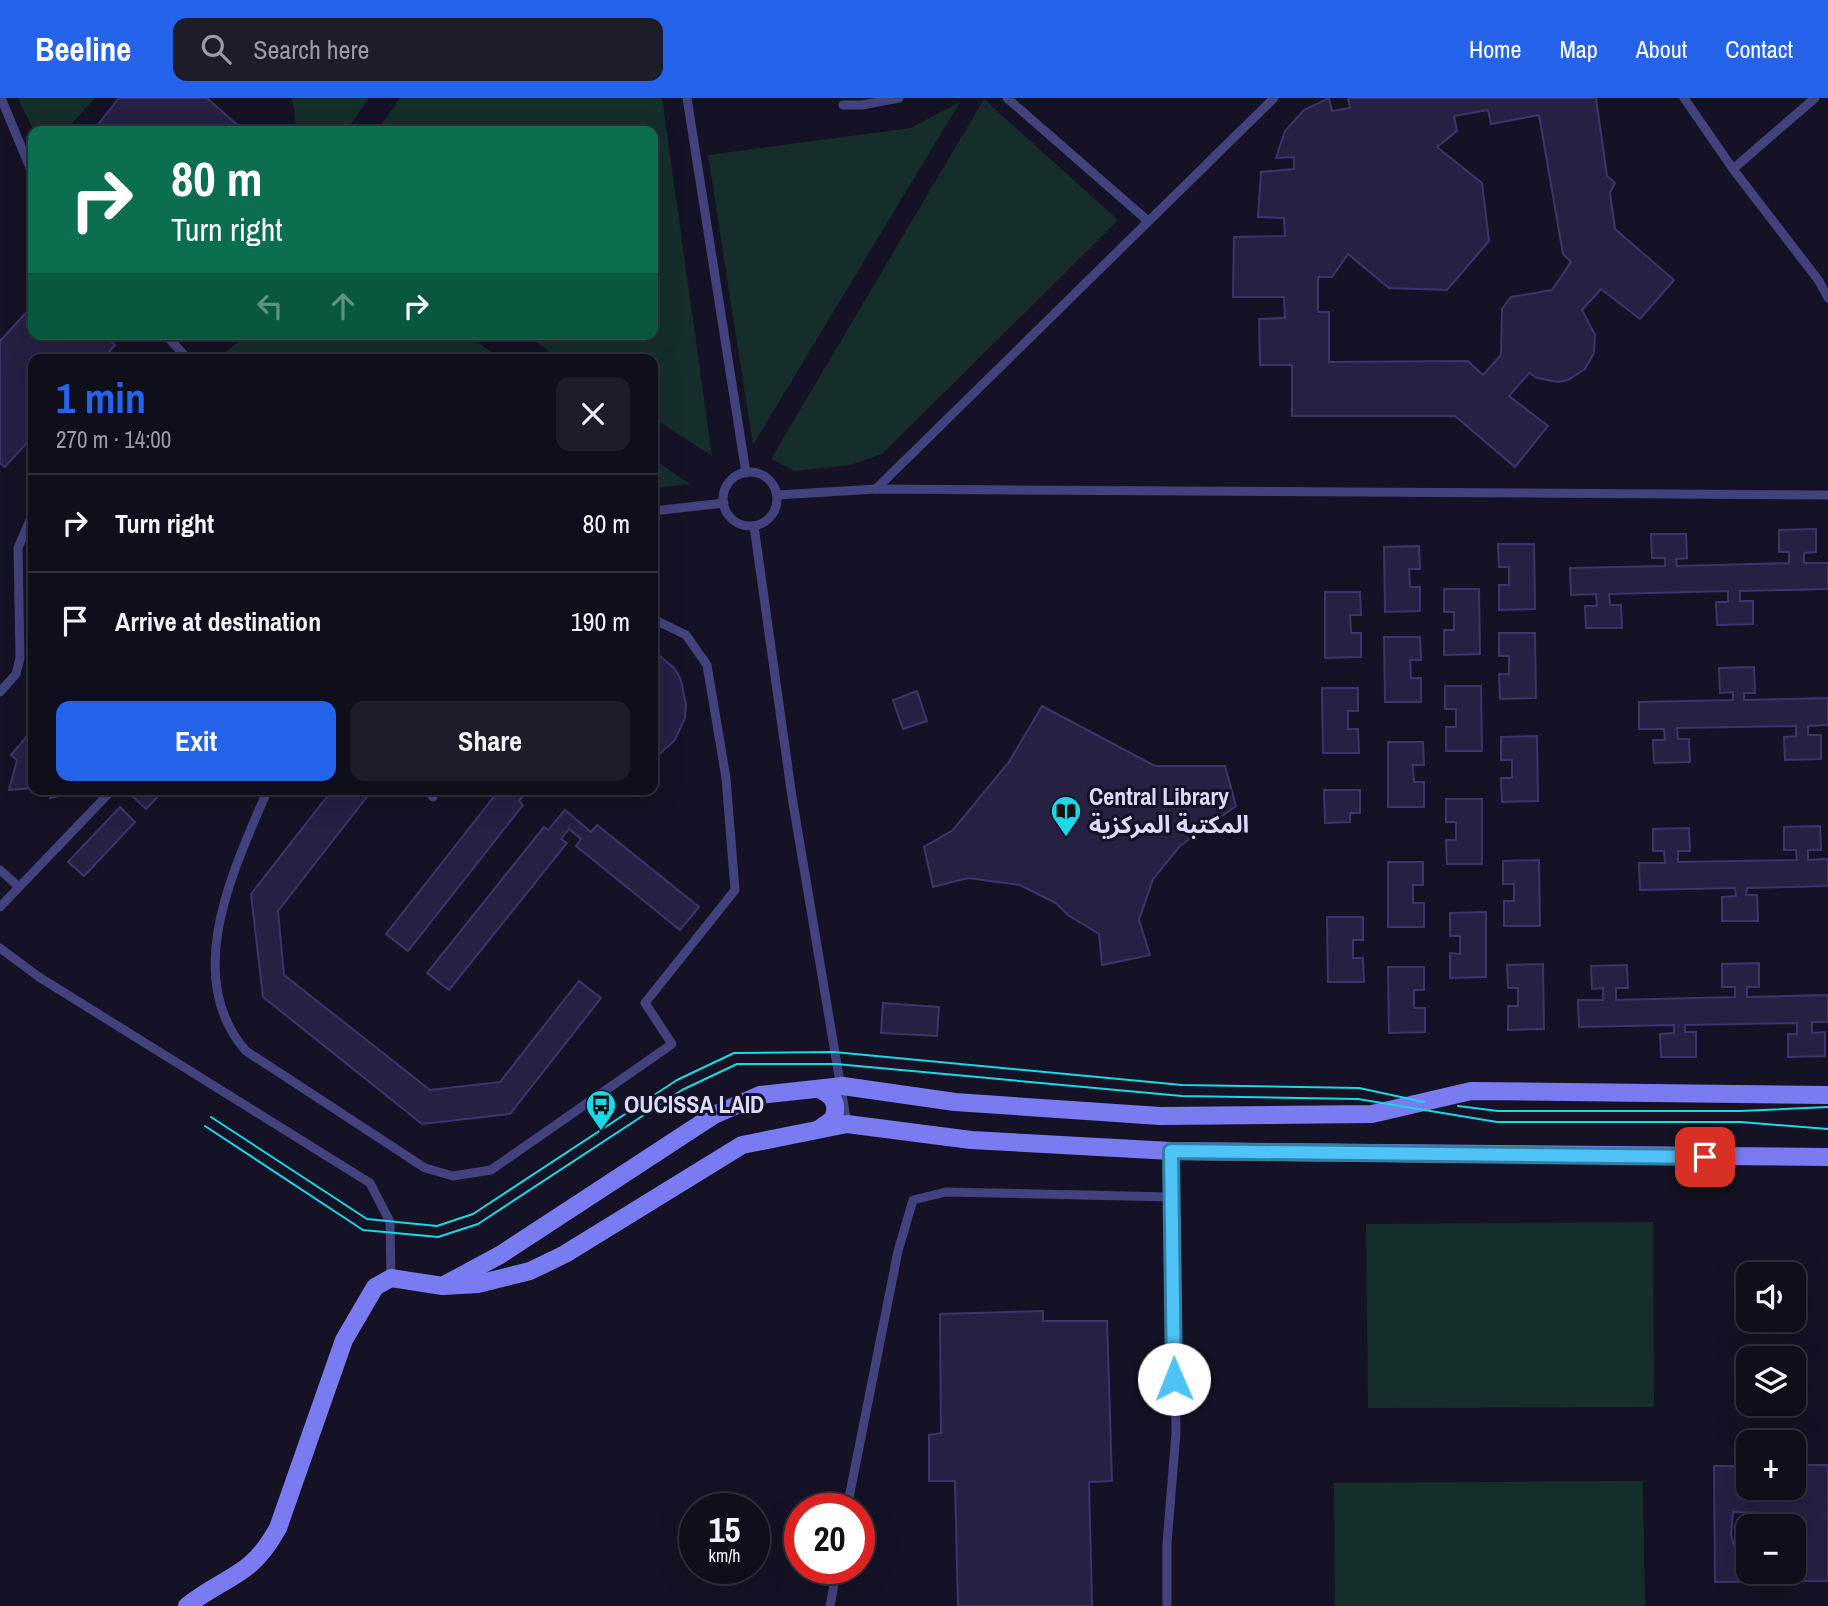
<!DOCTYPE html>
<meta charset="utf-8">
<style>
:root{--surface:#0f0e1b;--page:#1d1c28;--text:#f1f3f6;--muted:#9b9ca3;--line:#2f2e3a;--accent:#2563eb}
body{margin:0;font-family:"Archivo Narrow","Noto Sans Arabic",sans-serif;background:var(--page);color:var(--text);height:100vh;display:flex;flex-direction:column;font-size:26px;white-space:nowrap}
*{box-sizing:border-box;margin:0}
p{font-size:23px;color:var(--muted)}
.icon{flex:none;width:38px;height:38px;fill:none;stroke:currentColor;stroke-width:2;stroke-linecap:round;stroke-linejoin:round}
.map{position:relative;flex:1;overflow:hidden}
.panel{position:absolute;left:28px;top:256px;width:630px;height:441px;display:flex;flex-direction:column;background:var(--surface);border-radius:14px;box-shadow:0 7px 28px #0002,0 0 0 2px var(--line)}
.panel>*{flex:none}
.top-card{position:absolute;left:28px;top:28px;width:630px;height:214px;border-radius:14px;box-shadow:0 7px 28px #0002,0 0 0 2px var(--line);background:#0b6e4f;color:#fff;overflow:hidden}
.fabs{position:absolute;left:1736px;top:1164px;display:grid;gap:14px}
.fabs a{display:grid;place-items:center;width:70px;height:70px;border-radius:14px;background:var(--surface);box-shadow:0 7px 28px #0002,0 0 0 2px var(--line);font-size:35px}
.speed{position:absolute;left:679px;top:1395px;display:flex;gap:14px;font-size:35px;font-weight:700;text-align:center}
.speed>*{display:grid;place-content:center;width:91px;height:91px;border-radius:50%;background:var(--surface);box-shadow:0 7px 28px #0002,0 0 0 2px var(--line);line-height:1}
.speed small{font-size:18px;font-weight:400}
.speed .limit{border:10px solid #d22;background:#fff;color:#111}
.pin{position:absolute;display:grid;place-items:center;width:60px;height:60px;color:#fff;margin:-30px;border-radius:14px;box-shadow:0 4px 10px #0006}
.me{position:absolute;width:77px;margin:-38px;rotate:359deg;stroke-linejoin:round;filter:drop-shadow(0 0 5px #0008)}
.turn{display:flex;align-items:center;gap:24px;height:147px;padding:0 28px;font-size:32px}
.turn .icon{width:91px;height:91px;stroke-width:2.5}
.turn b{display:block;font-size:49px;line-height:60px}
.lanes{display:flex;align-items:center;height:66px;padding:0 28px;background:#0003;justify-content:center;gap:35px;direction:ltr}
.lanes .off{opacity:.35}
.round{display:grid;place-items:center;flex:none;width:74px;height:74px;border-radius:14px;background:var(--page)}
.head{display:flex;align-items:center;justify-content:space-between;height:119px;padding:0 28px}
h1{font-size:42px;font-weight:800;line-height:52px;color:var(--accent)}
.button{display:flex;gap:14px;margin-top:auto;padding:14px 28px}
.button a{flex:1;height:80px;border-radius:14px;background:var(--accent);color:#fff;font-size:28px;font-weight:800;line-height:80px;text-align:center}
.button a+a{background:var(--page);color:var(--text)}
ul{padding:0;list-style:none}
li{display:flex;align-items:center;gap:21px;height:98px;padding:0 28px;border-top:2px solid var(--line)}
li div{flex:1}
li b{display:block;font-size:26px}
li em{font-style:normal}
header{display:flex;align-items:center;gap:42px;box-sizing:border-box;height:98px;padding:0 35px;background:var(--accent);color:#fff}
header strong{font-size:33px}
nav{display:flex;gap:38px;margin-inline-start:auto;font-size:24px}
.search{width:490px;height:63px;background:var(--page);display:flex;align-items:center;gap:18px;box-sizing:border-box;padding:0 24px;border-radius:14px;color:var(--muted);font-size:26px}
.map>svg:first-child{display:block}
.green{fill:#152e2c}
.building{fill:#262043;stroke:#3d346d;stroke-width:2;fill-rule:evenodd}
.lines{fill:none;stroke-linecap:round;stroke-linejoin:round}
.lane{stroke:#42427e;stroke-width:9}
.secondary{stroke:#7a7bf1;stroke-width:18}
.tram{stroke:#1ad9e6;stroke-width:2}
.route-casing{stroke:#337fa1;stroke-width:18}
.route{stroke:#4fc3f7;stroke-width:12}
.labels{text-anchor:middle;stroke-width:6;stroke-linejoin:round;paint-order:stroke}
.poi-label{font-size:24px;font-weight:bold;fill:#dcd9fb;stroke:#141224;text-anchor:start}
</style>
<header>
<strong>Beeline</strong>
<div class="search"><svg class="icon" aria-label="search" viewBox="0 0 24 24"><circle cx="10" cy="10" r="6"/><path d="M15 15l6 6"/></svg>Search here</div>
<nav><a>Home</a><a>Map</a><a>About</a><a>Contact</a></nav>
</header>
<div class="map">
<svg width="1828" height="1508" viewBox="0 0 1828 1508">
<rect width="100%" height="100%" fill="#141224"/>
<g class="green">
<polygon points="18,0 94,0 94,1 65,33 34,33"/>
<polygon points="292,0 369,0 346,33 297,33"/>
<polygon points="400,0 662,0 712,358 653,320 653,261 561,261 523,236 653,236 653,33 377,33"/>
<polygon points="984,1 1118,122 882,356 851,367 794,373 771,361"/>
<polygon points="960,4 753,347 708,57 911,30"/>
<polygon points="247,236 465,236 502,261 218,261"/>
<polygon points="653,361 690,386 653,390"/>
<polygon points="1653,1124 1654,1309 1368,1310 1366,1126"/>
<polygon points="1643,1383 1645,1508 1335,1508 1334,1385"/>
</g>
<g class="building">
<polygon points="119,0 207,0 244,33 93,33"/>
<path d="M1329,0l3,13 18,-3 -2,-10h248l11,78 8,7 -5,10 5,36 59,51 -34,39 -39,-30 -19,21 13,25 -1,18 -9,16 -17,11 -10,2 -21,-4 -8,-5 -20,23 39,30 -33,41 -60,-51h-163v-51h-32l-1,-46 26,-1 -1,-21h-51l1,-60 51,-1 -1,-18 -26,-1 3,-45 33,-3v-12l-18,1 9,-27 19,-21zM1488,12l3,14 48,-9 24,139 8,8 -19,28 -41,7 -9,12 -1,46 -18,20 -15,-14 -139,1v-50h-11v-35h14l16,-23 41,34 58,2 42,-49 -7,-58 -45,-36 20,-16 -3,-15z"/>
<polygon points="33,207 33,236 104,236 115,247 103,261 33,261 33,338 5,369 0,365 0,243"/>
<polygon points="1816,431 1816,454 1804,455 1804,465 1828,465 1828,491 1740,493 1740,503 1753,503 1753,526 1717,527 1716,504 1728,504 1728,493 1609,496 1610,507 1621,507 1622,530 1586,530 1585,508 1597,508 1596,496 1571,497 1570,470 1665,468 1665,460 1652,460 1651,436 1686,436 1687,460 1676,461 1677,468 1789,465 1789,454 1779,454 1779,432"/>
<polygon points="1498,446 1534,446 1535,511 1499,512 1499,487 1509,487 1509,469 1499,469"/>
<polygon points="1419,448 1420,471 1409,471 1410,489 1420,489 1420,513 1385,514 1384,449"/>
<polygon points="1444,491 1479,491 1480,556 1444,557 1444,532 1454,532 1454,514 1444,514"/>
<polygon points="1325,494 1360,494 1361,517 1350,517 1351,535 1361,535 1361,559 1325,560"/>
<polygon points="1499,535 1535,535 1536,600 1500,601 1499,576 1509,576 1509,558 1499,558"/>
<polygon points="1384,539 1420,539 1421,562 1410,562 1411,580 1421,580 1421,604 1385,604"/>
<polygon points="653,552 675,571 681,582 686,607 685,620 675,642 653,662"/>
<polygon points="1754,569 1755,595 1744,595 1744,602 1828,600 1828,627 1808,628 1808,637 1821,637 1821,661 1785,662 1784,639 1796,638 1796,628 1677,630 1678,641 1689,641 1690,664 1654,665 1653,642 1665,642 1664,631 1639,631 1639,604 1733,602 1733,594 1720,595 1719,570"/>
<polygon points="1445,588 1481,588 1482,653 1446,653 1446,629 1456,629 1456,611 1445,611"/>
<polygon points="1322,590 1358,590 1358,613 1348,613 1348,631 1358,631 1359,655 1323,655"/>
<polygon points="917,593 927,623 903,631 893,602"/>
<polygon points="1042,608 1155,668 1225,668 1236,708 1180,748 1153,781 1139,822 1150,857 1102,867 1099,836 1068,817 1056,805 1020,787 968,780 933,789 924,749 953,732 1009,664"/>
<polygon points="33,631 33,690 9,692 17,662 11,657"/>
<polygon points="1537,638 1538,703 1502,704 1501,680 1512,680 1512,662 1501,662 1501,639"/>
<polygon points="1388,644 1423,644 1424,667 1413,667 1414,684 1424,684 1424,709 1388,709"/>
<polygon points="50,691 61,691 61,698 50,700"/>
<polygon points="135,691 165,691 146,711 130,696"/>
<polygon points="333,691 373,691 278,813 284,877 430,992 500,984 579,883 601,900 510,1016 422,1026 263,899 251,796"/>
<polygon points="500,691 529,691 519,703 523,707 408,853 386,836"/>
<polygon points="1324,692 1360,692 1360,715 1350,715 1350,724 1325,725"/>
<polygon points="1446,701 1482,701 1482,766 1447,766 1446,742 1456,742 1456,724 1446,724"/>
<polygon points="120,709 135,724 84,778 68,764"/>
<polygon points="565,712 591,734 597,727 699,809 680,832 576,748 581,741 569,731 561,741 567,745 449,892 427,875 544,729 548,732"/>
<polygon points="1820,728 1821,752 1808,752 1808,762 1828,761 1828,788 1747,790 1746,797 1757,797 1758,823 1722,823 1722,799 1736,798 1735,790 1640,792 1639,765 1665,765 1664,753 1653,753 1653,731 1689,730 1690,753 1678,753 1678,764 1797,762 1796,752 1784,752 1784,729"/>
<polygon points="1539,762 1540,828 1504,828 1504,803 1514,803 1514,786 1503,786 1503,763"/>
<polygon points="1388,764 1423,764 1423,787 1413,787 1413,805 1424,805 1424,829 1388,829"/>
<polygon points="1486,814 1486,879 1450,880 1450,855 1460,856 1460,838 1450,838 1450,815"/>
<polygon points="1327,819 1363,819 1363,842 1353,842 1353,860 1363,860 1364,884 1328,884"/>
<polygon points="1759,865 1759,889 1747,889 1747,899 1828,897 1828,924 1812,924 1812,935 1825,934 1825,958 1788,959 1788,936 1797,936 1797,925 1685,927 1685,934 1696,934 1696,959 1661,959 1660,936 1674,935 1674,927 1579,929 1578,902 1603,902 1603,890 1592,891 1591,868 1627,867 1628,890 1616,890 1616,902 1735,899 1735,889 1722,889 1722,866"/>
<polygon points="1543,866 1544,931 1508,932 1508,908 1518,908 1518,890 1508,890 1507,867"/>
<polygon points="1388,869 1424,869 1424,892 1414,892 1414,910 1425,910 1425,934 1389,935"/>
<polygon points="883,905 939,909 937,938 881,935"/>
<polygon points="1043,1213 1043,1223 1107,1223 1112,1383 1089,1384 1092,1508 958,1508 955,1383 929,1383 929,1337 941,1335 940,1216"/>
<path d="M1794,1367h34v116l-113,1 -1,-116h34v22h46zM1733,1414l61,2v58h-46v-8l-14,-18 -3,-12z"/>
</g>
<g class="lines">
<g class="lane">
<polyline points="1,0 33,77"/>
<polyline points="687,0 746,375"/>
<polyline points="1007,0 1148,123"/>
<polyline points="1684,0 1733,71 1819,183 1828,200"/>
<polyline points="843,7 862,7 899,0"/>
<polyline points="1733,71 1815,0"/>
<polyline points="165,236 188,261"/>
<circle cx="750" cy="401" r="27"/>
<polyline points="876,391 1274,0"/>
<polyline points="777,397 876,391 1828,397"/>
<polyline points="653,413 724,405"/>
<polyline points="754,428 792,699 847,1026"/>
<polyline points="0,594 16,576 20,560 18,450 33,415"/>
<path d="M268,691c-33,78 -88,187 -22,262l179,117 28,8 38,-6 181,-126 -27,-41 90,-113 -9,-112 -19,-113 -21,-30 -33,-16"/>
<polyline points="427,691 433,699"/>
<polyline points="0,772 18,788"/>
<polyline points="0,809 113,691"/>
<polyline points="0,850 39,879 370,1085 390,1124 391,1180"/>
<polyline points="847,1410 898,1153 913,1102 946,1094 1171,1099"/>
<polyline points="830,1508 837,1470"/>
<polyline points="1167,1508 1167,1445 1176,1335 1171,1053"/>
</g>
<g class="secondary">
<path d="M819,991c14,7 20,14 14,30l-14,10"/>
<polyline points="446,1186 500,1157 714,1017 760,997 843,988 955,1004 1160,1018 1372,1016 1471,993 1828,997"/>
<path d="M187,1508c40,-32 63,-27 91,-78l66,-188 31,-53 16,-9 52,8 35,-2 52,-13 35,-17 177,-109 105,-21 124,16 200,11 657,6"/>
</g>
<g class="tram">
<polyline points="1458,1008 1498,1013 1741,1013 1828,1009"/>
<polyline points="211,1019 367,1121 437,1128 473,1116 677,982 734,955 834,954 1182,987 1359,990 1424,1004"/>
<polyline points="205,1028 363,1132 438,1139 478,1126 682,992 737,966 836,966 1182,998 1358,1001 1497,1024 1741,1024 1828,1031"/>
</g>
</g>
<g class="lines">
<g class="route-casing">
<polyline id="route" points="1174,1281 1171,1053 1705,1059"/>
</g>
<use href="#route" class="route"/>
</g>
<defs>
<g id="library-pin" transform="scale(1.575)"><path d="M0 17L-7.5 6A9.5 9.5 0 1 1 7.5 6Z" fill="#1ad9e6" stroke="#141224"/><path d="M-6-4Q-3-5.5-.7-3.5V5Q-3 3-6 4ZM6-4Q3-5.5 .7-3.5V5Q3 3 6 4Z" fill="#111"/></g>
<g id="bus-pin" transform="scale(1.575)"><path d="M0 17L-7.5 6A9.5 9.5 0 1 1 7.5 6Z" fill="#1ad9e6" stroke="#141224"/><path d="M-5-6H5V4H4V6H2V4H-2V6H-4V4H-5ZM-3.5-4V0h7V-4ZM-3.5 1.2v1.5H-2V1.2ZM2 1.2v1.5H3.5V1.2Z" fill="#111"/></g>
</defs>
<g fill-rule="evenodd">
<use href="#library-pin" x="1066" y="713"/>
<use href="#bus-pin" x="601" y="1007"/>
</g>
<g class="labels">
<g class="poi-label">
<text x="1089" y="707">Central Library<tspan x="1089" dy="28">المكتبة المركزية</tspan></text>
<text x="624" y="1015">OUCISSA LAID</text>
</g>
</g>
</svg>
<div class="fabs">
<a><svg class="icon" aria-label="sound" viewBox="0 0 24 24"><path d="M4 9h4l5-4v14l-5-4H4zM17 9q2 3 0 6"/></svg></a>
<a><svg class="icon" aria-label="layers" viewBox="0 0 24 24"><path d="M12 4l9 5-9 5-9-5zM3 14l9 5 9-5"/></svg></a>
<a>+</a>
<a>−</a>
</div>
<div class="speed"><div>15<small>km/h</small></div><div class="limit">20</div></div>
<div class="pin" style="left:1705px;top:1059px;background:#d93025"><svg class="icon" aria-label="arrive" viewBox="0 0 24 24"><path d="M6 21V4h12l-3 4 3 4H6"/></svg></div>
<svg class="me" style="left:1174px;top:1281px" viewBox="-20 -20 40 40"><circle r="19" fill="#fff"/><path d="M0-13L10 11 0 6-10 11z" fill="#4fc3f7"/></svg>
<div class="top-card">
<div class="turn"><svg class="icon" aria-label="right" viewBox="0 0 24 24"><path d="M7 20v-9h11M14 6l5 5-5 5"/></svg><div><b>80 m</b>Turn right</div></div>
<div class="lanes"><svg class="icon off" aria-label="left" viewBox="0 0 24 24"><path d="M17 20v-9H6M10 6l-5 5 5 5"/></svg><svg class="icon off" aria-label="ahead" viewBox="0 0 24 24"><path d="M12 20V5M6 11l6-6 6 6"/></svg><svg class="icon" aria-label="right" viewBox="0 0 24 24"><path d="M7 20v-9h11M14 6l5 5-5 5"/></svg></div>
</div>
<section class="panel">
<div class="head"><div><h1>1 min</h1><p>270 m · 14:00</p></div><a class="round"><svg class="icon" aria-label="close" viewBox="0 0 24 24"><path d="M6 6l12 12M18 6L6 18"/></svg></a></div>
<ul>
<li><svg class="icon" aria-label="right" viewBox="0 0 24 24"><path d="M7 20v-9h11M14 6l5 5-5 5"/></svg><div><b>Turn right</b></div><em>80 m</em></li>
<li><svg class="icon" aria-label="arrive" viewBox="0 0 24 24"><path d="M6 21V4h12l-3 4 3 4H6"/></svg><div><b>Arrive at destination</b></div><em>190 m</em></li>
</ul>
<div class="button"><a>Exit</a><a>Share</a></div>
</section>
</div>
